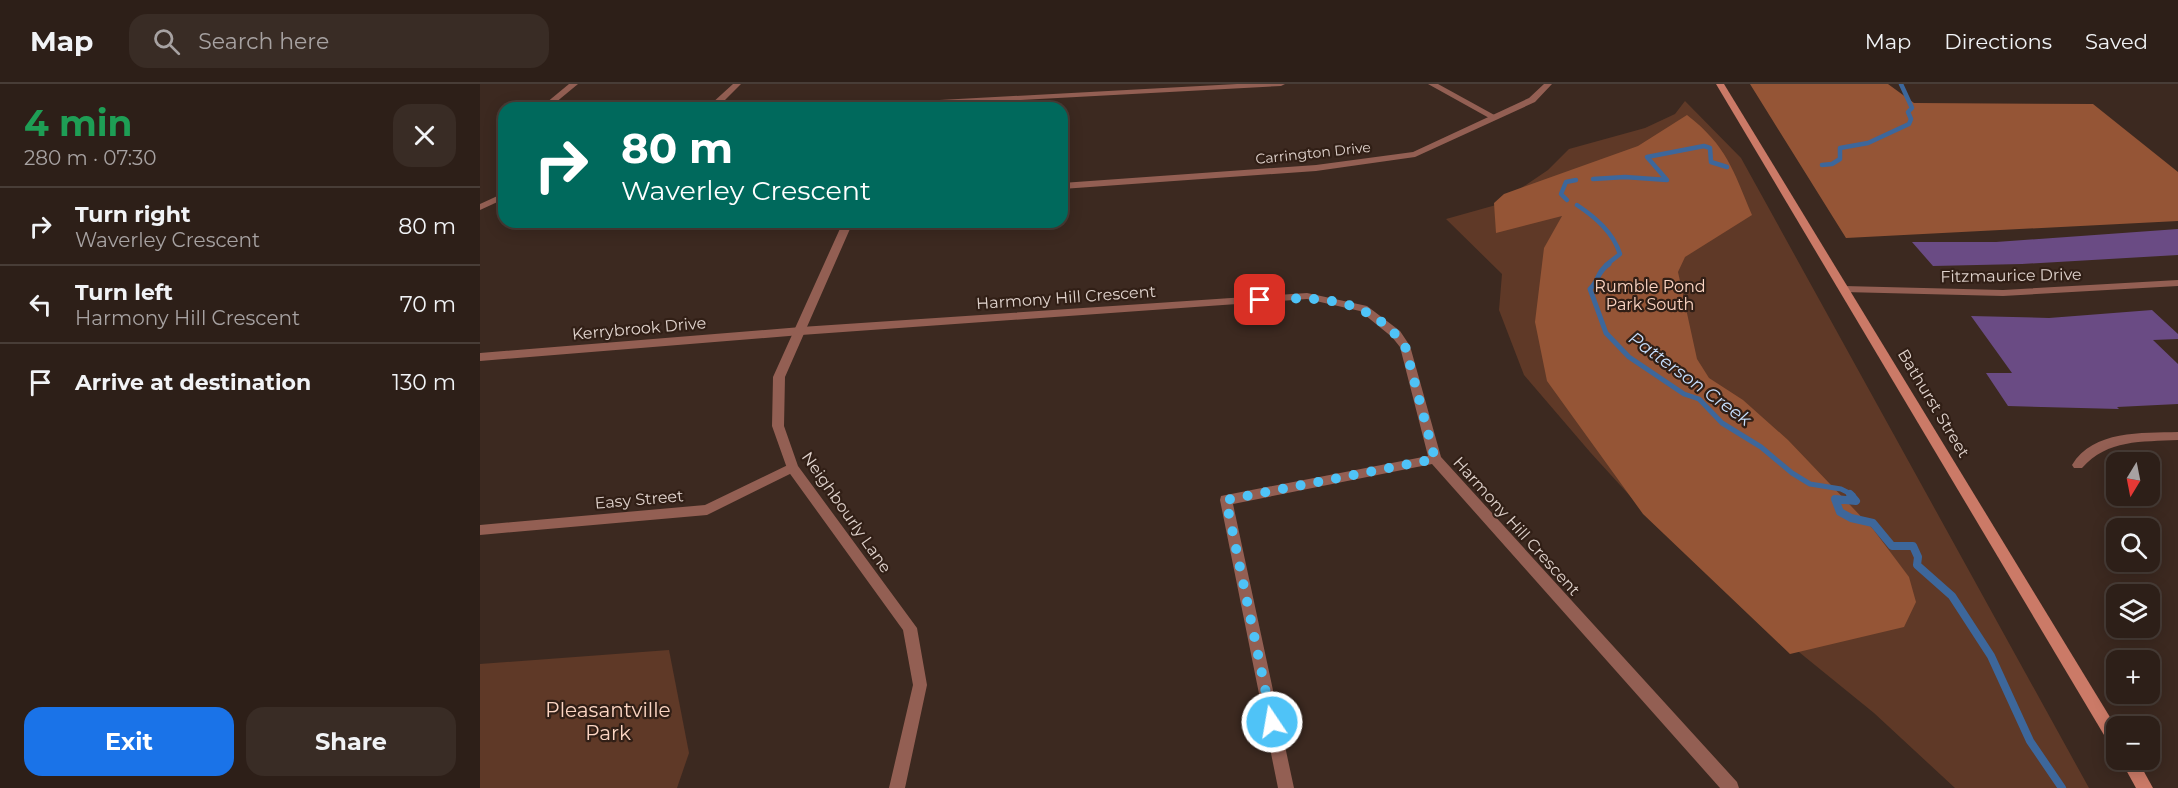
<!DOCTYPE html>
<meta charset="utf-8">
<style>
:root{--surface:#2d1f18;--page:#392c25;--text:#f1f3f6;--muted:#a7a2a2;--line:#483d37;--accent:#1a73e8}
body{margin:0;font-family:Montserrat,sans-serif;background:var(--page);color:var(--text);height:100vh;display:flex;flex-direction:column;font-size:22px;white-space:nowrap}
*{box-sizing:border-box;margin:0}
p{font-size:20px;color:var(--muted)}
.icon{flex:none;width:33px;height:33px;fill:none;stroke:currentColor;stroke-width:2;stroke-linecap:round;stroke-linejoin:round}
.map{position:relative;flex:1;overflow:hidden}
.drawer{display:flex;flex-direction:column;background:var(--surface);width:480px}
.drawer>*{flex:none}
.banner{position:absolute;left:18px;top:18px;width:570px;height:126px;border-radius:18px;box-shadow:0 3px 15px #0003,0 0 0 2px var(--line);background:#00695c;color:#fff;overflow:hidden}
.needle{width:39px;rotate:190deg}
.controls{position:absolute;left:1626px;top:368px;display:grid;gap:12px}
.controls a{display:grid;place-items:center;width:54px;height:54px;border-radius:12px;background:var(--surface);box-shadow:0 3px 15px #0003,0 0 0 2px var(--line);font-size:30px}
.pin{position:absolute;display:grid;place-items:center;width:51px;height:51px;color:#fff;margin:-26px;border-radius:12px;box-shadow:0 3px 9px #0006}
.me{position:absolute;width:66px;margin:-33px;rotate:348deg;stroke-linejoin:round;filter:drop-shadow(0 0 4px #0008)}
.turn{display:flex;align-items:center;gap:21px;height:126px;padding:0 24px;font-size:27px}
.turn .icon{width:78px;height:78px;stroke-width:2.5}
.turn b{display:block;font-size:42px;line-height:51px}
.round{display:grid;place-items:center;flex:none;width:63px;height:63px;border-radius:18px;background:var(--page)}
.summary{display:flex;align-items:center;justify-content:space-between;height:102px;padding:0 24px}
h1{font-size:36px;font-weight:700;line-height:45px;color:#1e9e55}
.action{display:flex;gap:12px;margin-top:auto;padding:12px 24px}
.action a{flex:1;height:69px;border-radius:18px;background:var(--accent);color:#fff;font-size:24px;font-weight:700;line-height:69px;text-align:center}
.action a+a{background:var(--page);color:var(--text)}
ul{padding:0;list-style:none}
li{display:flex;align-items:center;gap:18px;height:78px;padding:0 24px;border-top:2px solid var(--line)}
li div{flex:1}
li b{display:block;font-size:22px}
li em{font-style:normal}
header{display:flex;align-items:center;gap:36px;box-sizing:border-box;height:84px;padding:0 30px;background:var(--surface);border-bottom:2px solid var(--line)}
header strong{font-size:28px}
nav{display:flex;gap:33px;margin-inline-start:auto;font-size:21px}
.search{width:420px;height:54px;background:var(--page);display:flex;align-items:center;gap:15px;box-sizing:border-box;padding:0 21px;border-radius:18px;color:var(--muted);font-size:22px}
main{display:flex;flex:1;min-height:0}
.map>svg:first-child{display:block}
.green{fill:#5f3927}
.forest{fill:#955536}
.lines{fill:none;stroke-linecap:round;stroke-linejoin:round}
.stream-far2{stroke:#3d679b;stroke-width:4.5}
.stream-far1{stroke:#3d679b;stroke-width:5}
.stream{stroke:#3d679b;stroke-width:8}
.building{fill:#6a4b84}
.minor{fill:#935f53;fill-rule:evenodd}
.tertiary{fill:#935f53;fill-rule:evenodd}
.secondary{fill:#cb7a67;fill-rule:evenodd}
.route{stroke:#4fc3f7;stroke-width:10;stroke-dasharray:0 18}
.labels{text-anchor:middle;stroke-width:4.5;stroke-linejoin:round;paint-order:stroke}
.far-street-label{font-size:14px;fill:#e0d3cd;stroke:#311f16}
.street-label{font-size:16px;fill:#e0d3cd;stroke:#311f16}
.park-label{font-size:16px;fill:#fcd5c3;stroke:#311f16}
.water-label{font-size:18px;font-style:italic;fill:#c5defd;stroke:#311f16}
.near-park-label{font-size:20px;fill:#fcd5c3;stroke:#311f16}
</style>
<header>
<strong>Map</strong>
<div class="search"><svg class="icon" aria-label="search" viewBox="0 0 24 24"><circle cx="10" cy="10" r="6"/><path d="M15 15l6 6"/></svg>Search here</div>
<nav><a>Map</a><a>Directions</a><a>Saved</a></nav>
</header>
<main>
<section class="drawer">
<div class="summary"><div><h1>4 min</h1><p>280 m · 07:30</p></div><a class="round"><svg class="icon" aria-label="close" viewBox="0 0 24 24"><path d="M6 6l12 12M18 6L6 18"/></svg></a></div>
<ul>
<li><svg class="icon" aria-label="right" viewBox="0 0 24 24"><path d="M7 20v-9h11M14 6l5 5-5 5"/></svg><div><b>Turn right</b><p>Waverley Crescent</p></div><em>80 m</em></li>
<li><svg class="icon" aria-label="left" viewBox="0 0 24 24"><path d="M17 20v-9H6M10 6l-5 5 5 5"/></svg><div><b>Turn left</b><p>Harmony Hill Crescent</p></div><em>70 m</em></li>
<li><svg class="icon" aria-label="arrive" viewBox="0 0 24 24"><path d="M6 21V4h12l-3 4 3 4H6"/></svg><div><b>Arrive at destination</b></div><em>130 m</em></li>
</ul>
<div class="action"><a>Exit</a><a>Share</a></div>
</section>
<div class="map">
<svg width="1698" height="704" viewBox="0 0 1698 704">
<rect width="100%" height="100%" fill="#3c2920"/>
<g class="green">
<polygon points="1205,17 1261,74 1609,704 1475,704 1394,629 1314,564 1181,446 1110,368 1044,291 1019,226 1022,190 966,135 1016,121 1068,86 1089,65 1165,44 1195,30"/>
<polygon points="189,566 209,669 197,704 0,704 0,580"/>
</g>
<g class="forest">
<polygon points="1270,0 1408,0 1434,19 1613,20 1698,88 1698,137 1366,154"/>
<path d="M1207,31c40,31 46,55 65,100l-67,42 -7,15 19,87 12,19 34,22 45,40 85,89 36,48 7,25 -12,25 -114,27 -147,-140 -96,-133 -12,-59 9,-74 18,-32 -66,17 -2,-30 10,-9 134,-48z"/>
</g>
<g class="lines">
<g class="stream-far2">
<polyline points="1342,81 1352,80 1360,75 1360,64 1388,59 1429,40 1431,35 1428,28 1432,24 1421,0"/>
<polyline points="1113,95 1145,93 1187,96 1167,73 1224,62 1230,64 1231,78 1247,83"/>
<polyline points="1087,116 1081,110 1086,98 1096,96"/>
<path d="M1097,121c18,12 36,27 43,49l-14,11"/>
</g>
<path class="stream-far1" d="M1129,180c-12,7 -10,17 -19,25l16,44 23,24 55,37 15,5 23,24 39,24 31,26 18,11 31,5 12,6"/>
<polyline class="stream" points="1370,410 1376,417 1355,415 1360,428 1371,434 1393,439 1412,462 1433,462 1438,473 1437,481 1472,512 1511,572 1550,657 1582,704"/>
</g>
<g class="building">
<polygon points="1698,145 1698,171 1542,180 1453,182 1432,158 1516,158"/>
<polygon points="1672,226 1698,250 1698,255 1673,256 1698,280 1698,320 1637,323 1639,325 1528,322 1506,289 1532,289 1491,232 1569,234"/>
</g>
<g class="lines">
<g class="minor">
<polygon points="253,0 261,0 239,22 241,24 231,24 231,20"/>
<polygon points="757,0 805,0 801,2 395,24 345,24 349,22"/>
<polygon points="948,0 958,0 1018,33 1011,35"/>
<polygon points="24,109 24,115 0,126 0,120"/>
<polygon points="1698,196 1698,202 1523,212 1364,208 1359,205 1364,202 1523,206"/>
<polygon points="827,209 887,222 920,247 930,262 961,373 1257,698 1259,704 1240,704 952,380 753,420 814,704 798,704 740,416 741,412 746,411 948,372 920,263 912,253 880,227 827,215 321,251 0,277 0,269 321,243"/>
<path d="M1698,348v8c-37,2 -70,-1 -96,28h-8l-2,-3c21,-35 70,-32 106,-33z"/>
<polygon points="312,379 316,381 318,384 316,387 227,431 0,451 0,441 225,421"/>
</g>
<g class="tertiary">
<polygon points="89,0 98,0 69,24 60,24"/>
<polygon points="1064,0 1072,0 1055,18 935,73 836,87 582,105 582,99 836,81 933,68 1049,14"/>
<polygon points="363,138 373,138 305,293 304,342 318,382 437,544 447,601 425,704 409,704 433,601 423,546 308,387 292,342 293,293"/>
</g>
<g class="secondary">
<polygon points="1236,0 1244,0 1636,643 1636,663 1630,661"/>
<polygon points="1640,675 1657,675 1673,704 1656,704"/>
</g>
</g>
<g class="lines">
<path class="route" d="M780,216c57,-4 108,-4 145,46l30,113 -209,41 46,222"/>
</g>
<g class="labels">
<g class="far-street-label">
<text transform="translate(833 69) rotate(-6)" y="5">Carrington Drive</text>
</g>
<g class="street-label">
<text transform="translate(1531 191) rotate(-1)" y="6">Fitzmaurice Drive</text>
<text transform="translate(586 213) rotate(-4)" y="6">Harmony Hill Crescent</text>
<text transform="translate(159 244) rotate(-5)" y="6">Kerrybrook Drive</text>
<text transform="translate(1454 319) rotate(59)" y="6">Bathurst Street</text>
<text transform="translate(159 415) rotate(-5)" y="6">Easy Street</text>
<text transform="translate(367 428) rotate(55)" y="6">Neighbourly Lane</text>
<text transform="translate(1037 442) rotate(48)" y="6">Harmony Hill Crescent</text>
</g>
<g class="park-label">
<text x="1170" y="208">Rumble Pond<tspan x="1170" dy="18">Park South</tspan></text>
</g>
<g class="water-label">
<text transform="translate(1210 295) rotate(36)" y="6">Patterson Creek</text>
</g>
<g class="near-park-label">
<text x="128" y="633">Pleasantville<tspan x="128" dy="23">Park</tspan></text>
</g>
</g>
</svg>
<div class="controls">
<a><svg class="needle" viewBox="-14 -14 28 28"><path d="M0-13l5 13h-10z" fill="#e53935"/><path d="M0 13l5-13h-10z" fill="#a7a2a2"/></svg></a>
<a><svg class="icon" aria-label="search" viewBox="0 0 24 24"><circle cx="10" cy="10" r="6"/><path d="M15 15l6 6"/></svg></a>
<a><svg class="icon" aria-label="layers" viewBox="0 0 24 24"><path d="M12 4l9 5-9 5-9-5zM3 14l9 5 9-5"/></svg></a>
<a>+</a>
<a>−</a>
</div>
<div class="pin" style="left:780px;top:216px;background:#d93025"><svg class="icon" aria-label="arrive" viewBox="0 0 24 24"><path d="M6 21V4h12l-3 4 3 4H6"/></svg></div>
<svg class="me" style="left:792px;top:638px" viewBox="-20 -20 40 40"><circle r="17" fill="#4fc3f7" stroke="#fff" stroke-width="3"/><path d="M0-11L8 9 0 5-8 9z" fill="#fff"/></svg>
<div class="banner">
<div class="turn"><svg class="icon" aria-label="right" viewBox="0 0 24 24"><path d="M7 20v-9h11M14 6l5 5-5 5"/></svg><div><b>80 m</b>Waverley Crescent</div></div>
</div>
</div>
</main>
